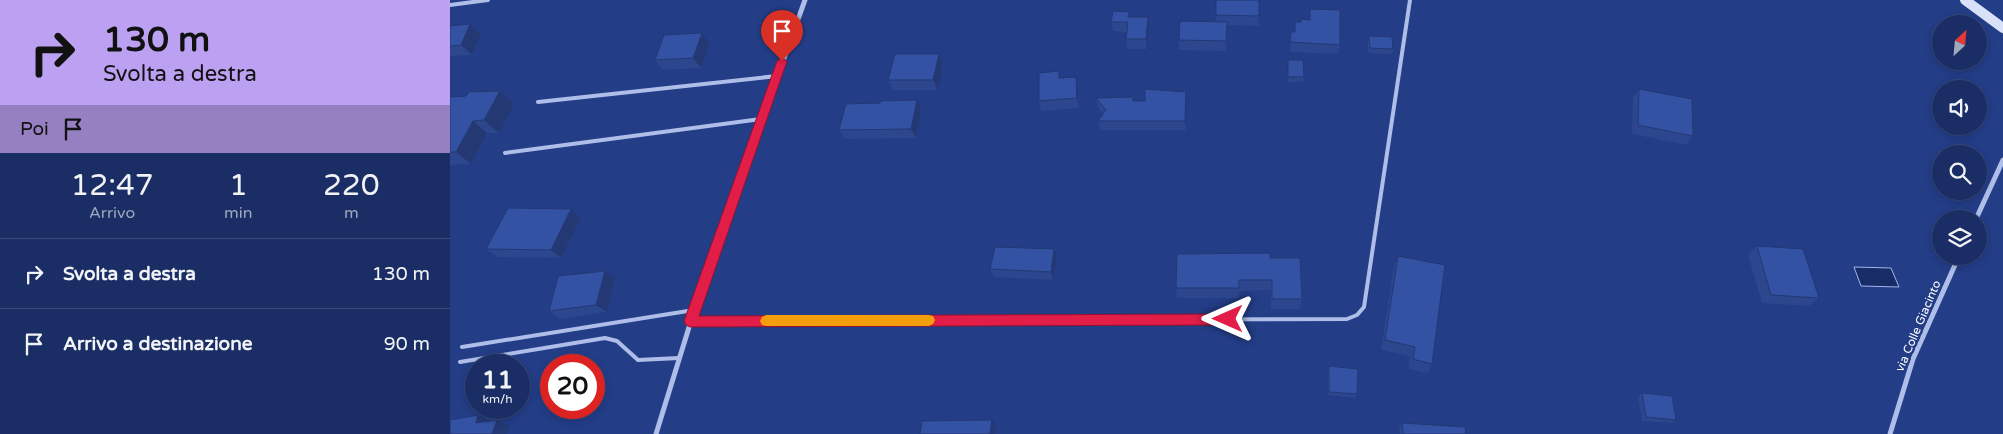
<!DOCTYPE html>
<html lang="it">
<style>
:root{--surface:#1a2e65;--page:#23366b;--text:#f1f3f6;--muted:#9fa8bf;--line:#384a79}
body{margin:0;font-family:"Varela Round",sans-serif;background:var(--page);color:var(--text);height:100vh;display:flex;flex-direction:column;font-size:19px;white-space:nowrap}
*{box-sizing:border-box;margin:0}
p{font-size:16px;color:var(--muted)}
.icon{flex:none;width:28px;height:28px;fill:none;stroke:currentColor;stroke-width:2;stroke-linecap:round;stroke-linejoin:round}
.map{position:relative;flex:1;overflow:hidden}
.side{display:flex;flex-direction:column;background:var(--surface);width:450px}
.side>*{flex:none}
.hud{background:#bca0f2;color:#111;overflow:hidden}
.needle{width:32px;rotate:26deg}
.buttons{position:absolute;left:1482px;top:15px;display:grid;gap:10px}
.buttons a{display:grid;place-items:center;width:55px;height:55px;border-radius:50%;background:var(--surface);box-shadow:0 2px 8px #0003,0 0 0 1px var(--line);font-size:25px}
.speed{position:absolute;left:15px;top:354px;display:flex;gap:10px;font-size:25px;font-weight:700;text-align:center}
.speed>*{display:grid;place-content:center;width:65px;height:65px;border-radius:50%;background:var(--surface);box-shadow:0 2px 8px #0003,0 0 0 1px var(--line);line-height:1}
.speed small{font-size:12px;font-weight:400}
.speed .limit{border:8px solid #d22;background:#fff;color:#111}
.pin{position:absolute;display:grid;place-items:center;width:42px;height:42px;color:#fff;margin:-51px -21px;border-radius:50% 50% 50% 0;rotate:-45deg;box-shadow:0 0 5px #0007}
.pin .icon{rotate:45deg}
.me{position:absolute;width:55px;margin:-28px;rotate:270deg;stroke-linejoin:round;filter:drop-shadow(0 0 4px #0008)}
.turn{display:flex;align-items:center;gap:18px;height:105px;padding:0 20px;font-size:22px}
.turn .icon{width:65px;height:65px;stroke-width:2.5}
.turn b{display:block;font-size:35px;line-height:42px}
.then{display:flex;align-items:center;height:48px;padding:0 20px;background:#0003;gap:10px;font-size:19px}
.eta{display:flex;justify-content:space-evenly;align-items:center;height:85px;text-align:center}
.eta b{font-size:30px;font-weight:600;line-height:35px}
ul{padding:0;list-style:none}
li{display:flex;align-items:center;gap:15px;height:70px;padding:0 20px;border-top:1px solid var(--line)}
li div{flex:1}
li b{display:block;font-size:19px}
li em{font-style:normal}
main{display:flex;flex:1;min-height:0}
.map>svg:first-child{display:block}
.water{fill:#182c67;stroke:#a2b7ea}
.lines{fill:none;stroke-linecap:round;stroke-linejoin:round}
.lane{stroke:#aebee9;stroke-width:4}
.street{stroke:#aebee9;stroke-width:5}
.secondary{stroke:#d9e1f8;stroke-width:10}
.wall{fill:#2c478d}
.shaded-wall{fill:#243973}
.building{fill:#3352a4;stroke:#243973}
.route{fill:#e11d48;stroke:#92132f}
.slow{fill:#f59e0b}
.labels{text-anchor:middle;stroke-width:5;stroke-linejoin:round;paint-order:stroke}
.street-label{font-size:12px;fill:#fff;stroke:#233d87}
</style>
<main>
<section class="side">
<div class="hud">
<div class="turn"><svg class="icon" aria-label="right" viewBox="0 0 24 24"><path d="M7 20v-9h11M14 6l5 5-5 5"/></svg><div><b>130 m</b>Svolta a destra</div></div>
<div class="then">Poi<svg class="icon" aria-label="arrive" viewBox="0 0 24 24"><path d="M6 21V4h12l-3 4 3 4H6"/></svg></div>
</div>
<div class="eta">
<div><b>12:47</b><p>Arrivo</p></div>
<div><b>1</b><p>min</p></div>
<div><b>220</b><p>m</p></div>
</div>
<ul>
<li><svg class="icon" aria-label="right" viewBox="0 0 24 24"><path d="M7 20v-9h11M14 6l5 5-5 5"/></svg><div><b>Svolta a destra</b></div><em>130 m</em></li>
<li><svg class="icon" aria-label="arrive" viewBox="0 0 24 24"><path d="M6 21V4h12l-3 4 3 4H6"/></svg><div><b>Arrivo a destinazione</b></div><em>90 m</em></li>
</ul>
</section>
<div class="map">
<svg width="1553" height="434" viewBox="0 0 1553 434">
<rect width="100%" height="100%" fill="#233d87"/>
<polygon class="water" points="1404,267 1441,268 1449,287 1411,286"/>
<g class="lines">
<g class="lane">
<polyline points="0,5 38,0"/>
<polyline points="88,102 327,76"/>
<polyline points="55,153 311,119"/>
<polyline points="241,321 897,319 907,315 914,307 960,0"/>
<polyline points="12,347 244,310"/>
<polyline points="10,362 155,338 167,341 188,360 229,358"/>
</g>
<g class="street">
<polyline points="1526,219 1553,160"/>
<polyline points="206,434 249,295 355,0"/>
<polyline points="1440,434 1463,359 1509,256"/>
</g>
<polyline class="secondary" points="1515,0 1553,28"/>
</g>
<g class="wall">
<polygon points="766,0 809,16 809,26 777,25 776,51 729,50 729,40 766,22"/>
<polygon points="860,9 890,45 888,54 840,52 841,32 844,32 845,22 851,22 859,20"/>
<polygon points="680,17 698,17 699,27 697,49 677,49 676,39 677,32 663,31 661,22"/>
<polygon points="0,26 31,34 22,55 0,56"/>
<polygon points="252,33 259,43 251,68 213,70 205,60"/>
<polygon points="919,36 943,49 942,54 918,53 918,41"/>
<polygon points="489,54 493,63 488,90 443,90 438,80"/>
<polygon points="838,60 854,77 853,82 838,82"/>
<polygon points="611,78 628,87 629,108 591,111 589,101"/>
<polygon points="1189,89 1243,136 1236,145 1182,134 1183,98"/>
<polygon points="0,97 64,104 49,133 37,133 21,164 0,165"/>
<polygon points="646,98 684,101 736,101 736,130 650,130 648,121 653,114 648,107"/>
<polygon points="430,103 471,109 466,138 395,139 389,130"/>
<polygon points="131,218 111,258 48,257 36,249"/>
<polygon points="1307,246 1369,298 1359,306 1312,303 1298,255"/>
<polygon points="604,249 607,257 603,280 544,277 540,269"/>
<polygon points="948,256 982,364 978,373 958,369 960,356 931,350 944,266"/>
<polygon points="820,258 852,299 850,309 821,309 821,290 789,291 789,298 727,298 726,288"/>
<polygon points="165,278 157,312 110,319 99,311"/>
<polygon points="879,366 907,394 906,398 878,395 878,370"/>
<polygon points="1192,393 1226,420 1222,423 1192,421 1188,397"/>
<polygon points="952,423 1016,434 950,434 949,429"/>
</g>
<g class="shaded-wall">
<polygon points="698,17 699,27 697,49 696,39"/>
<polygon points="20,24 31,34 22,55 11,45"/>
<polygon points="252,33 259,43 251,68 243,58"/>
<polygon points="489,54 493,63 488,90 483,80"/>
<polygon points="626,77 628,87 629,108 627,98"/>
<polygon points="50,91 64,104 49,133 34,120"/>
<polygon points="736,92 736,130 735,121"/>
<polygon points="467,100 471,109 466,138 461,129"/>
<polygon points="23,121 37,133 21,164 6,152"/>
<polygon points="121,209 131,218 111,258 101,250"/>
<polygon points="604,249 607,257 603,280 601,272"/>
<polygon points="155,271 165,278 157,312 146,305"/>
<polygon points="28,415 42,422 26,423"/>
<polygon points="47,420 60,426 57,434 42,434"/>
<polygon points="542,420 546,426 545,434 540,434"/>
</g>
<g class="building">
<polygon points="766,0 809,0 809,16 766,15"/>
<polygon points="860,9 890,10 890,45 840,42 841,32 845,32 845,22 851,22 851,19 860,20"/>
<polygon points="663,11 679,12 678,17 698,17 696,39 676,39 678,22 661,22"/>
<polygon points="730,21 777,22 776,41 729,40"/>
<polygon points="20,24 11,45 0,46 0,26"/>
<polygon points="252,33 243,58 205,60 214,35"/>
<polygon points="919,36 942,37 943,49 920,48"/>
<polygon points="445,54 489,54 483,80 438,80"/>
<polygon points="838,60 853,60 854,77 838,77"/>
<polygon points="609,71 609,78 626,77 627,98 589,101 589,73"/>
<polygon points="695,89 736,92 735,121 648,121 656,110 646,98 683,97 683,101 695,101"/>
<polygon points="1189,89 1242,99 1243,136 1188,125"/>
<polygon points="50,91 34,120 23,121 6,152 0,152 0,97 16,96 19,92"/>
<polygon points="467,100 461,129 389,130 396,104 430,103 431,101"/>
<polygon points="58,208 121,209 101,250 36,249"/>
<polygon points="1307,246 1353,249 1369,298 1321,295"/>
<polygon points="545,247 604,249 601,272 540,269"/>
<polygon points="820,253 820,258 850,258 852,299 822,299 822,280 789,280 789,288 726,288 727,254"/>
<polygon points="948,256 995,265 982,364 963,359 965,347 935,340"/>
<polygon points="155,271 146,305 99,311 108,276"/>
<polygon points="879,366 908,369 907,394 879,392"/>
<polygon points="1192,393 1222,396 1226,420 1196,417"/>
<polygon points="28,415 26,423 47,420 42,434 0,434 0,420"/>
<polygon points="542,420 540,434 470,434 472,421"/>
<polygon points="952,423 1015,427 1016,434 953,434"/>
</g>
<polygon class="route" points="332,58 337,61 249,316 778,314 782,315 784,319 782,323 778,325 240,327 236,325 234,321 327,61"/>
<polygon class="slow" points="316,315 479,315 483,316 485,320 483,324 479,326 316,326 312,325 310,321 312,317"/>
<g class="labels">
<g class="street-label">
<text transform="translate(1468 326) rotate(-67)" y="4">via Colle Giacinto</text>
</g>
</g>
</svg>
<div class="buttons">
<a><svg class="needle" viewBox="-14 -14 28 28"><path d="M0-13l5 13h-10z" fill="#e53935"/><path d="M0 13l5-13h-10z" fill="#9fa8bf"/></svg></a>
<a><svg class="icon" aria-label="sound" viewBox="0 0 24 24"><path d="M4 9h4l5-4v14l-5-4H4zM17 9q2 3 0 6"/></svg></a>
<a><svg class="icon" aria-label="search" viewBox="0 0 24 24"><circle cx="10" cy="10" r="6"/><path d="M15 15l6 6"/></svg></a>
<a><svg class="icon" aria-label="layers" viewBox="0 0 24 24"><path d="M12 4l9 5-9 5-9-5zM3 14l9 5 9-5"/></svg></a>
</div>
<div class="speed"><div>11<small>km/h</small></div><div class="limit">20</div></div>
<div class="pin" style="left:332px;top:61px;background:#d93025"><svg class="icon" aria-label="arrive" viewBox="0 0 24 24"><path d="M6 21V4h12l-3 4 3 4H6"/></svg></div>
<svg class="me" style="left:778px;top:319px" viewBox="-20 -20 40 40"><path d="M0-17L14 15 0 8-14 15z" fill="#e11d48" stroke="#fff" stroke-width="4"/></svg>
</div>
</main>
